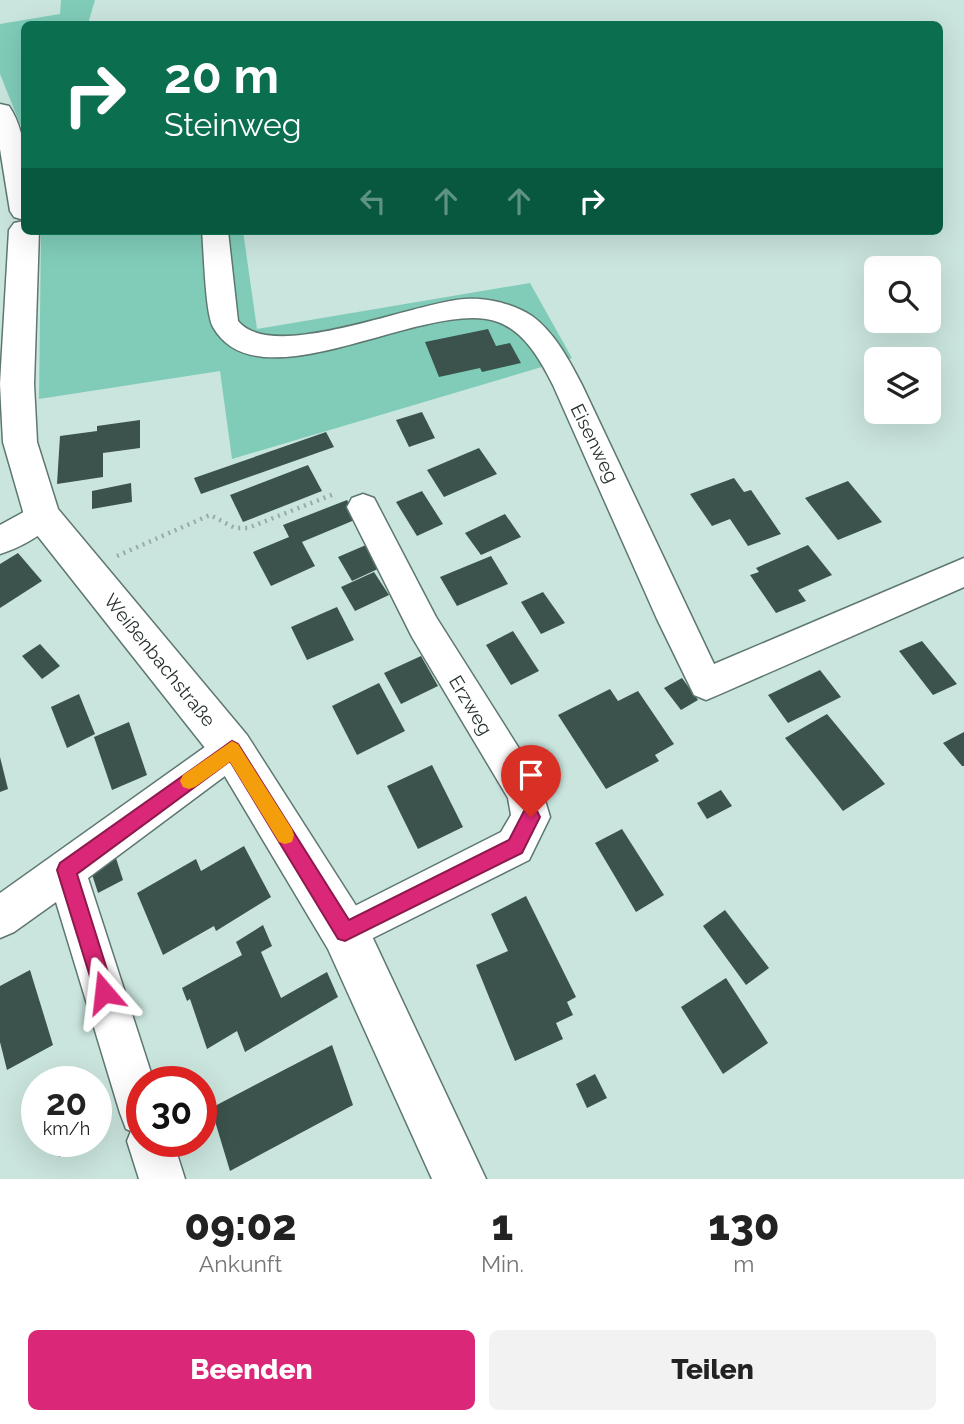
<!DOCTYPE html>
<html lang="de">
<meta charset="utf-8">
<style>
:root{--surface:#fff;--page:#f2f2f2;--text:#222;--muted:#767676;--accent:#db2777}
body{margin:0;font-family:Raleway,sans-serif;background:var(--page);color:var(--text);height:100vh;display:flex;flex-direction:column;font-size:26px;white-space:nowrap}
*{box-sizing:border-box;margin:0}
p{font-size:23px;color:var(--muted)}
.icon{flex:none;width:38px;height:38px;fill:none;stroke:currentColor;stroke-width:2;stroke-linecap:round;stroke-linejoin:round}
.map{position:relative;height:1179px;overflow:hidden}
.side{display:flex;flex-direction:column;background:var(--surface);flex:1}
.side>*{flex:none}
.guide{position:absolute;left:21px;top:21px;width:922px;height:214px;border-radius:10px;box-shadow:0 7px 28px #0002;background:#0b6e4f;color:#fff;overflow:hidden}
.tools{position:absolute;left:864px;top:256px;display:grid;gap:14px}
.tools a{display:grid;place-items:center;width:77px;height:77px;border-radius:10px;background:var(--surface);box-shadow:0 7px 28px #0002;font-size:35px}
.speed{position:absolute;left:21px;top:1066px;display:flex;gap:14px;font-size:35px;font-weight:700;text-align:center}
.speed>*{display:grid;place-content:center;width:91px;height:91px;border-radius:50%;background:var(--surface);box-shadow:0 7px 28px #0002;line-height:1}
.speed small{font-size:18px;font-weight:400}
.speed .limit{border:10px solid #d22;background:#fff;color:#111}
.pin{position:absolute;display:grid;place-items:center;width:60px;height:60px;color:#fff;margin:-72px -30px;border-radius:50% 50% 50% 0;rotate:-45deg;box-shadow:0 0 7px #0007}
.pin .icon{rotate:45deg}
.me{position:absolute;width:77px;margin:-38px;rotate:343deg;stroke-linejoin:round;filter:drop-shadow(0 0 5px #0008)}
.turn{display:flex;align-items:center;gap:24px;height:147px;padding:0 28px;font-size:32px}
.turn .icon{width:91px;height:91px;stroke-width:2.5}
.turn b{display:block;font-size:49px;line-height:60px}
.lanes{display:flex;align-items:center;height:66px;padding:0 28px;background:#0003;justify-content:center;gap:35px;direction:ltr}
.lanes .off{opacity:.35}
.eta{display:flex;justify-content:space-evenly;align-items:center;height:119px;text-align:center}
.eta b{font-size:42px;font-weight:800;line-height:49px}
.button{display:flex;gap:14px;margin-top:auto;padding:14px 28px}
.button a{flex:1;height:80px;border-radius:10px;background:var(--accent);color:#fff;font-size:28px;font-weight:800;line-height:80px;text-align:center}
.button a+a{background:var(--page);color:var(--text)}
.map>svg:first-child{display:block}
.green{fill:#80ccb9}
.building{fill:#3b534c}
.lines{fill:none;stroke-linecap:round;stroke-linejoin:round}
.minor-casing{stroke:#5e7770;stroke-width:3}
.secondary-casing{stroke:#5e7770;stroke-width:3}
.path{stroke:#96aca7;stroke-width:4.5;stroke-dasharray:2 5;stroke-linecap:butt}
.minor{fill:#fff;fill-rule:evenodd}
.secondary{fill:#fff;fill-rule:evenodd}
.route{fill:#db2777;stroke:#8e194d;stroke-width:2}
.slow{fill:#f59e0b}
.labels{text-anchor:middle;stroke-width:7;stroke-linejoin:round;paint-order:stroke}
.street-label{font-size:19px;fill:#26312e;stroke:#fff}
</style>
<div class="map">
<svg width="964" height="1179" viewBox="0 0 964 1179">
<rect width="100%" height="100%" fill="#cae5de"/>
<g class="green">
<polygon points="61,0 95,0 88,24 24,24 24,134 0,74 0,24 60,14"/>
<polygon points="41,231 243,231 257,329 530,283 572,358 232,459 220,371 39,399"/>
</g>
<g class="building">
<polygon points="488,329 496,346 510,343 521,363 482,372 480,368 439,377 425,342"/>
<polygon points="422,412 435,438 409,447 396,420"/>
<polygon points="140,420 140,448 103,453 103,477 57,484 60,436 97,431 97,426"/>
<polygon points="326,432 334,447 201,494 194,478"/>
<polygon points="479,448 497,474 444,497 427,470"/>
<polygon points="308,465 322,491 243,522 230,495"/>
<polygon points="734,478 744,492 751,490 781,534 748,546 730,519 712,526 690,494"/>
<polygon points="848,481 882,522 838,540 805,498"/>
<polygon points="131,483 132,502 92,509 92,491"/>
<polygon points="422,491 443,524 417,536 396,502"/>
<polygon points="347,500 357,519 302,542 315,566 271,586 253,552 289,537 283,525"/>
<polygon points="505,514 521,537 481,555 465,533"/>
<polygon points="366,545 380,568 352,581 338,557"/>
<polygon points="808,545 832,575 798,590 806,601 776,613 750,575 759,572 756,568"/>
<polygon points="18,553 42,581 0,608 0,564"/>
<polygon points="491,556 508,584 457,606 440,577"/>
<polygon points="374,572 389,595 355,611 341,587"/>
<polygon points="543,592 565,623 541,634 521,602"/>
<polygon points="337,607 354,640 307,660 291,627"/>
<polygon points="513,631 539,671 511,685 486,645"/>
<polygon points="922,641 957,684 933,695 899,651"/>
<polygon points="40,644 60,666 42,679 22,656"/>
<polygon points="421,656 438,686 401,704 384,673"/>
<polygon points="820,670 841,697 788,723 768,695"/>
<polygon points="682,678 698,700 681,710 664,688"/>
<polygon points="379,683 405,731 357,755 332,706"/>
<polygon points="610,689 618,701 638,691 674,744 655,755 659,761 606,789 558,715"/>
<polygon points="79,694 95,734 67,748 51,707"/>
<polygon points="827,714 885,784 843,811 785,738"/>
<polygon points="129,722 147,775 112,790 94,737"/>
<polygon points="964,732 964,766 962,766 943,743"/>
<polygon points="0,757 8,789 0,792"/>
<polygon points="432,765 463,827 418,849 387,786"/>
<polygon points="721,790 732,806 707,819 697,803"/>
<polygon points="622,829 664,895 636,912 595,843"/>
<polygon points="244,846 271,897 216,931 214,926 163,955 137,893 196,859 201,871"/>
<polygon points="115,855 123,880 98,893 90,868"/>
<polygon points="526,896 576,997 567,1002 573,1015 556,1023 563,1039 515,1061 476,965 508,951 491,914"/>
<polygon points="725,910 769,968 746,985 703,926"/>
<polygon points="263,925 272,946 261,952 281,998 327,972 338,997 245,1052 237,1031 207,1049 190,999 187,1001 182,988 242,955 236,942"/>
<polygon points="30,970 53,1045 7,1070 0,1042 0,986"/>
<polygon points="726,978 768,1043 723,1074 681,1007"/>
<polygon points="332,1045 353,1105 230,1171 211,1108"/>
<polygon points="595,1074 607,1098 587,1108 576,1084"/>
<polygon points="54,1141 85,1141 59,1157"/>
</g>
<g class="lines">
<g class="minor-casing">
<g id="minor">
<path d="M202,231h26l10,90c35,43 176,-19 227,-22 21,-2 49,5 67,17 23,17 37,44 50,69l132,279 250,-106v29l-246,108 -12,5 -12,-5 -37,-76 -104,-234c-12,-24 -28,-53 -55,-63 -69,-26 -239,87 -285,5 -8,-15 -9,-76 -11,-96z"/>
<polygon points="363,494 374,498 436,617 539,780 550,817 529,860 345,952 331,946 325,932 331,918 501,832 511,815 508,798 412,637 347,507 352,498"/>
<path d="M42,502l11,4 5,9c-9,18 -39,33 -58,39v-29z"/>
<polygon points="232,732 245,737 250,749 245,761 88,878 154,1082 142,1082 142,1141 173,1141 185,1179 139,1179 127,1141 131,1131 126,1129 120,1113 56,902 14,932 0,938 0,893 219,737"/>
</g>
</g>
<g class="secondary-casing">
<g id="secondary">
<path d="M0,104l9,2c21,31 18,79 15,114l-10,-3 -4,-6 -10,-62z"/>
<polygon points="24,221 24,231 39,231 34,384 37,442 58,509 247,735 362,915 486,1179 432,1179 328,949 217,763 29,525 24,515 3,442 0,384 9,230 14,223"/>
</g>
</g>
<polyline class="path" points="117,556 210,515 235,528 248,528 334,494"/>
<use href="#minor" class="minor"/>
<use href="#secondary" class="secondary"/>
</g>
<polygon class="route" points="232,741 238,744 349,920 509,840 524,811 531,808 537,811 540,817 522,853 345,941 338,939 230,761 77,874 114,992 111,999 104,1002 97,999 57,870 60,863"/>
<polygon class="slow" points="232,741 238,744 292,829 294,835 292,842 285,844 279,842 230,762 195,787 189,789 183,787 180,781 183,775"/>
<g class="labels">
<g class="street-label">
<text transform="translate(595 443) rotate(64)" y="7">Eisenweg</text>
<text transform="translate(160 660) rotate(51)" y="7">Weißenbachstraße</text>
<text transform="translate(471 705) rotate(59)" y="7">Erzweg</text>
</g>
</g>
</svg>
<div class="tools">
<a><svg class="icon" aria-label="search" viewBox="0 0 24 24"><circle cx="10" cy="10" r="6"/><path d="M15 15l6 6"/></svg></a>
<a><svg class="icon" aria-label="layers" viewBox="0 0 24 24"><path d="M12 4l9 5-9 5-9-5zM3 14l9 5 9-5"/></svg></a>
</div>
<div class="speed"><div>20<small>km/h</small></div><div class="limit">30</div></div>
<div class="pin" style="left:531px;top:817px;background:#d93025"><svg class="icon" aria-label="arrive" viewBox="0 0 24 24"><path d="M6 21V4h12l-3 4 3 4H6"/></svg></div>
<svg class="me" style="left:104px;top:992px" viewBox="-20 -20 40 40"><path d="M0-17L14 15 0 8-14 15z" fill="#db2777" stroke="#fff" stroke-width="4"/></svg>
<div class="guide">
<div class="turn"><svg class="icon" aria-label="right" viewBox="0 0 24 24"><path d="M7 20v-9h11M14 6l5 5-5 5"/></svg><div><b>20 m</b>Steinweg</div></div>
<div class="lanes"><svg class="icon off" aria-label="left" viewBox="0 0 24 24"><path d="M17 20v-9H6M10 6l-5 5 5 5"/></svg><svg class="icon off" aria-label="ahead" viewBox="0 0 24 24"><path d="M12 20V5M6 11l6-6 6 6"/></svg><svg class="icon off" aria-label="ahead" viewBox="0 0 24 24"><path d="M12 20V5M6 11l6-6 6 6"/></svg><svg class="icon" aria-label="right" viewBox="0 0 24 24"><path d="M7 20v-9h11M14 6l5 5-5 5"/></svg></div>
</div>
</div>
<section class="side">
<div class="eta">
<div><b>09:02</b><p>Ankunft</p></div>
<div><b>1</b><p>Min.</p></div>
<div><b>130</b><p>m</p></div>
</div>
<div class="button"><a>Beenden</a><a>Teilen</a></div>
</section>
